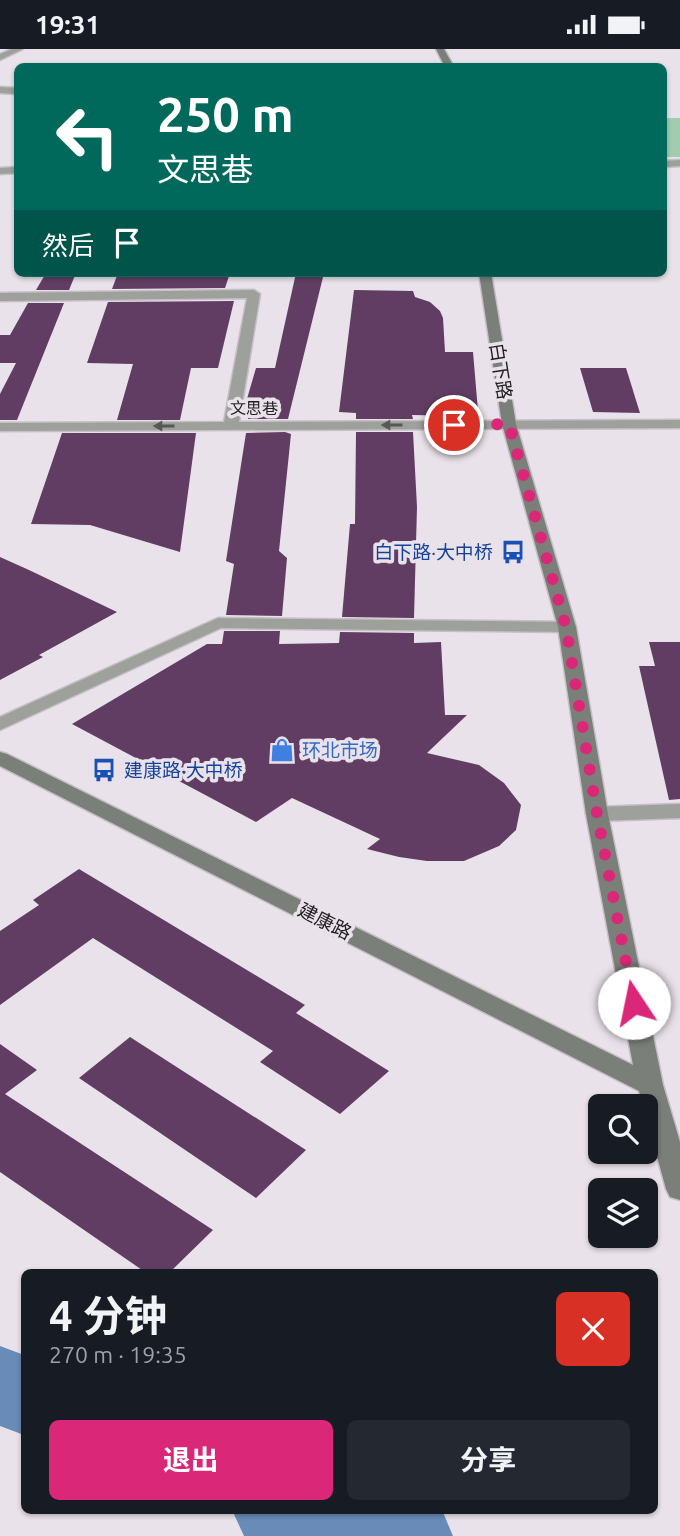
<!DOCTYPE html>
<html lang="zh">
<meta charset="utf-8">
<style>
:root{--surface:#171b24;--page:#242831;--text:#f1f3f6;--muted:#9ea1a6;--accent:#db2777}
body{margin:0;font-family:Ubuntu,"Noto Sans SC",sans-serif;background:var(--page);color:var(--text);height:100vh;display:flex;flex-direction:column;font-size:26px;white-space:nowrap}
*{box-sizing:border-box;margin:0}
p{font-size:23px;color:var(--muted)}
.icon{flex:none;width:38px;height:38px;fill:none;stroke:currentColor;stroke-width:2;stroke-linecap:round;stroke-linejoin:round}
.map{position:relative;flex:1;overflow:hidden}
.sheet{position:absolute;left:21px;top:1220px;width:637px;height:245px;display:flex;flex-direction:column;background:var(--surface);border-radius:10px;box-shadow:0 2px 5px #0004}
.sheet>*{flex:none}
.guide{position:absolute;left:14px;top:14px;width:653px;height:214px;border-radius:10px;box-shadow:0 2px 5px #0004;background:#00695c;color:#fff;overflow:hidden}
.buttons{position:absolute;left:588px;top:1045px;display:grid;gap:14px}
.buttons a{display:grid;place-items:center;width:70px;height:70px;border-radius:10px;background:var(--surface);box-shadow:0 2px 5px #0004;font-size:35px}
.pin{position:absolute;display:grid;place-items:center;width:60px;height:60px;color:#fff;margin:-30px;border:4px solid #fff;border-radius:50%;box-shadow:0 2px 7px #0007}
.me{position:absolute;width:77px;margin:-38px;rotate:349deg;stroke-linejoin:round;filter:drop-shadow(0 0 5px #0008)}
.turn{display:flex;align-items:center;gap:24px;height:147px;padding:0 28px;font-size:32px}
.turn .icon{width:91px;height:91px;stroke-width:2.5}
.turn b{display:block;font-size:49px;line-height:60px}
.then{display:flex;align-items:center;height:66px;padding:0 28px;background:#0003;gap:14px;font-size:26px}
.round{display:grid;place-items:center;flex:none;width:74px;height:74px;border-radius:10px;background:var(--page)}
.summary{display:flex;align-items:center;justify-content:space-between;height:119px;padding:0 28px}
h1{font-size:42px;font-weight:700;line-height:52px}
.cta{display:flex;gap:14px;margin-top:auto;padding:14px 28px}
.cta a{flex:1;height:80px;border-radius:10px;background:var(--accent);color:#fff;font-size:28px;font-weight:700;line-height:80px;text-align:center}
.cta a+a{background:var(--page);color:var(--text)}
.status{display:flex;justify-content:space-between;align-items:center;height:49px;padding:0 35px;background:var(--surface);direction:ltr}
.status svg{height:19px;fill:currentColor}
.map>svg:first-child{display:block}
.green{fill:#a1ccb0}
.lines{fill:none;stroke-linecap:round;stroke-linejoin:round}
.river{fill:#698bb8;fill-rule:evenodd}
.building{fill:#623d63}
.minor-casing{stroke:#c6bfc6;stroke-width:3}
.tertiary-casing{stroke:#c6bfc6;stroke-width:3}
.secondary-casing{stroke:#c6bfc6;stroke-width:3}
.minor{fill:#9ea09c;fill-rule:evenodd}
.tertiary{fill:#9ea09c;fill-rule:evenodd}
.secondary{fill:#7b7f79;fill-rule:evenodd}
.oneway{fill:#595858}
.route{stroke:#db2777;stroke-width:12;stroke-dasharray:0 21.6}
.labels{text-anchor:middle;stroke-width:7;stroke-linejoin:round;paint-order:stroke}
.far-street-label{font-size:16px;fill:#201d20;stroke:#eae2ea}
.street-label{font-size:19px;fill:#201d20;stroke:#eae2ea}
.transit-label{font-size:19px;fill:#164399;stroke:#eae2ea;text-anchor:end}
.shop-label{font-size:19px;fill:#366cbe;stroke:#eae2ea;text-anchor:start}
</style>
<div class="status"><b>19:31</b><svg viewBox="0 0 49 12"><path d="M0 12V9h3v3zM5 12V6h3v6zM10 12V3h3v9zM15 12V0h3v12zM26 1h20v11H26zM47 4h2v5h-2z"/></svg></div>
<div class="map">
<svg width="680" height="1487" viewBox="0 0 680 1487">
<rect width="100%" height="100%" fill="#eae2ea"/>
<rect class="green" x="663" y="69" width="17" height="39"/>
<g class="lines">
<g class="river">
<polygon points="0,1297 24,1306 24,1386 0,1377"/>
<polygon points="232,1461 442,1461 453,1487 244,1487"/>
</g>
</g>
<g class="building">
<polygon points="46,224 76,224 69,241 36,241"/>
<polygon points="118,224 230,224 225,239 112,240"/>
<polygon points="296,224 324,224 288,370 248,370 250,360 244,360 256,319 275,319"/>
<polygon points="354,241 413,242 415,248 430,253 440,262 443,269 445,303 473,303 478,362 466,367 412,366 413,370 356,370 356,364 339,363"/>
<polygon points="234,252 218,319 191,319 180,371 117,371 133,315 87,314 108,253"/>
<polygon points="28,254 64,254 17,371 0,371 0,345 16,314 0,314 0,286 10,286"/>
<polygon points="580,319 626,319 640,364 593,363"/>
<polygon points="285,383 291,385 279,502 287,509 282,567 226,566 234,515 226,512 246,384"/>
<polygon points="356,383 413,383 417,458 414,569 342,568 350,475 355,475"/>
<polygon points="62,384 196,384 180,503 90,476 31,475"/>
<polygon points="0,508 29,521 117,563 39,606 43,608 0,631"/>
<polygon points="224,582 280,582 279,595 339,594 340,583 414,584 414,594 441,593 445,666 467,666 427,704 479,716 504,734 521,756 516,781 499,797 464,812 427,812 399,808 367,800 380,790 292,749 256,773 72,675 207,595 222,595"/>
<polygon points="649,593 680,593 680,750 669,751 639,617 655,617"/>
<polygon points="79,820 305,956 296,964 389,1022 340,1065 260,1013 273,1002 93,889 0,956 0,882 39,856 33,851"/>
<polygon points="130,988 306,1101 256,1149 79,1029"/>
<polygon points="0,995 37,1021 5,1045 213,1181 170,1223 145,1223 0,1123"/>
</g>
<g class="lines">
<g class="minor-casing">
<g id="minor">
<polygon points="12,0 23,0 0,11 0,5"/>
<polygon points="0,38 18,39 18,45 0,44"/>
<polygon points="254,241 260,245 239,373 680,371 680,379 0,382 0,374 224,373 247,249 0,252 0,244"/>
<polygon points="218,569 567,573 576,578 567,583 221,579 0,681 0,668"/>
<polygon points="680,755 680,769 597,772 589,770 586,765 589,760 597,758"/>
</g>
</g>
<g class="tertiary-casing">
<g id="tertiary">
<polygon points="680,111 680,117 663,118 663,112"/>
<polygon points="18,118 18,124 0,125 0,119"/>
</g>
</g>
<g class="secondary-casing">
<g id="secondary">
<polygon points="436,0 444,0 454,18 445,18"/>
<polygon points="479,224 491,224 516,375 576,578 608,765 663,1036 680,1093 680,1151 670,1148 666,1140 646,1067 646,1057 643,1057 639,1042 0,717 0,703 7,705 633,1016 586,765 558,578 502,375"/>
</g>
</g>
<use href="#minor" class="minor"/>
<use href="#tertiary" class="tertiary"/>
<use href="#secondary" class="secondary"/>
</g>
<defs><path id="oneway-solid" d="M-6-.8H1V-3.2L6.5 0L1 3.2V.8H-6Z" transform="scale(1.75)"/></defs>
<g class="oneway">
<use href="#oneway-solid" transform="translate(392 376) rotate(180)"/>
<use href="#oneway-solid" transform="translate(164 377) rotate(180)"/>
</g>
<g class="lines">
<polyline class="route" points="454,376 509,375 566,578 597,765 634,954"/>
</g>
<defs>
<g id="bus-bare" transform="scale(1.89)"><path d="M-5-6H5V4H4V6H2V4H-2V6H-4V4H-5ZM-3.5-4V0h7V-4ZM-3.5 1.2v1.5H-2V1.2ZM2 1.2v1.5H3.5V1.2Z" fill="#1a4fb4" stroke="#eae2ea" stroke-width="2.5" paint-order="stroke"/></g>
<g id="shop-bare" transform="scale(1.89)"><path d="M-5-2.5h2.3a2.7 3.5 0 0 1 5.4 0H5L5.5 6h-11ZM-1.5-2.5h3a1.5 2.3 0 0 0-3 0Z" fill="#3f7fe0" stroke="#eae2ea" stroke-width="2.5" paint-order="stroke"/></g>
</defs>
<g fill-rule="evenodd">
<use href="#bus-bare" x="513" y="503"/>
<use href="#shop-bare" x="282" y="701"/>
<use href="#bus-bare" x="104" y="721"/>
</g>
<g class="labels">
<g class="far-street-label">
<text x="254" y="365">文思巷</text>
</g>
<g class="street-label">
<text transform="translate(501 322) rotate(81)" y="7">白下路</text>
<text transform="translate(325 872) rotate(27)" y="7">建康路</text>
</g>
<g class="transit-label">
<text x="493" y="510">白下路·大中桥</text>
<text x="124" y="728" text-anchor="start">建康路·大中桥</text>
</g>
<g class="shop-label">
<text x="302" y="708">环北市场</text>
</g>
</g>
</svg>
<div class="buttons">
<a><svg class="icon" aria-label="search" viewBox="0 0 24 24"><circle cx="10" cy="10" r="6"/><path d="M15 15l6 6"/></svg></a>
<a><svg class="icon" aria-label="layers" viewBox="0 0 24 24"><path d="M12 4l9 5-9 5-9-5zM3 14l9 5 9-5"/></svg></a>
</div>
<div class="pin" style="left:454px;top:376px;background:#d93025"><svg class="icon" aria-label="arrive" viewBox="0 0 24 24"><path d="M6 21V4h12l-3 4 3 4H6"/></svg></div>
<svg class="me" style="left:634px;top:954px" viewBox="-20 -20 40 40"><circle r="19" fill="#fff"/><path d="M0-13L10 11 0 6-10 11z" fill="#db2777"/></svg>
<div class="guide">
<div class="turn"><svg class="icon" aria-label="left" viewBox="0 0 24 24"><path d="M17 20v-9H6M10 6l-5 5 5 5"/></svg><div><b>250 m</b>文思巷</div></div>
<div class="then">然后<svg class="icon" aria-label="arrive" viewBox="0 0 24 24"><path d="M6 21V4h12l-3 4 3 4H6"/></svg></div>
</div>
<section class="sheet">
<div class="summary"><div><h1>4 分钟</h1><p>270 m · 19:35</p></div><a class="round" style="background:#d93025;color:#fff"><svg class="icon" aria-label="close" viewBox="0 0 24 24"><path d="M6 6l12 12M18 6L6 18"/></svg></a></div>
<div class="cta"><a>退出</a><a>分享</a></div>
</section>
</div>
